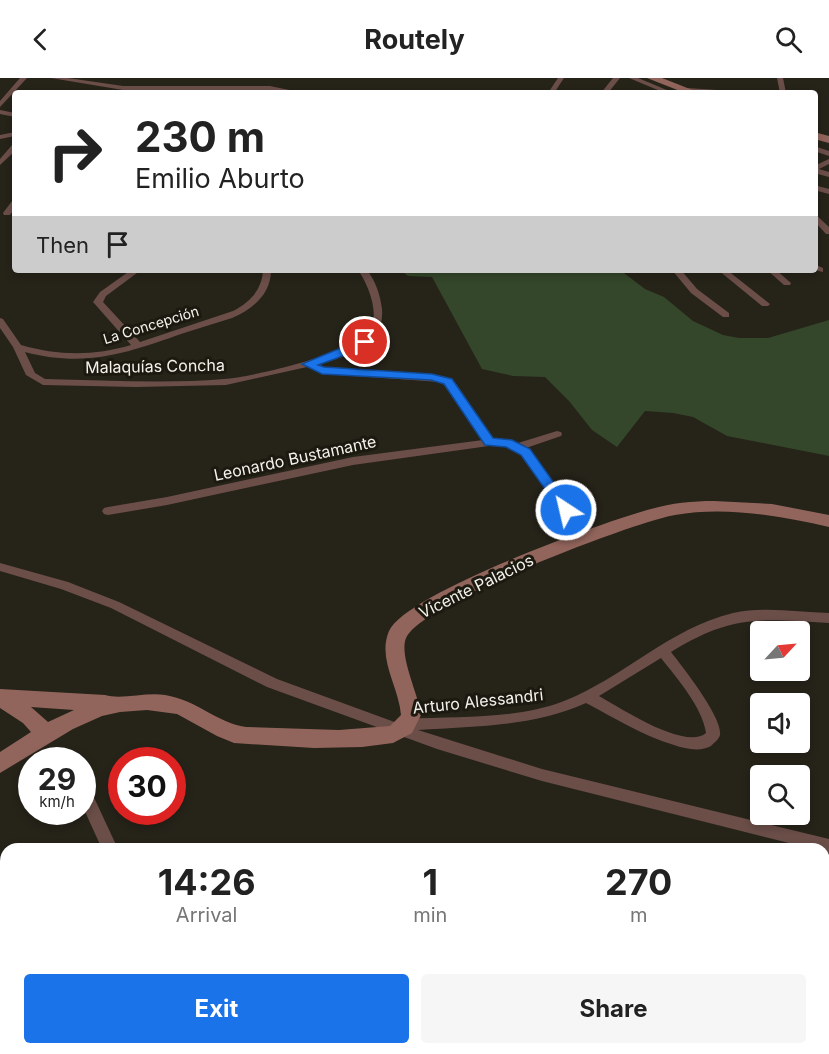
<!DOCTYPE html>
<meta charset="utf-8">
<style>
:root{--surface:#fff;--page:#f6f6f6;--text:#222;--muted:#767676;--accent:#1a73e8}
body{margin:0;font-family:Inter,sans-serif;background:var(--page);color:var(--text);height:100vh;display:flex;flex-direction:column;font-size:22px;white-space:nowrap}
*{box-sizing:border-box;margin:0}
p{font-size:20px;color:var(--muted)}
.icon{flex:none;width:33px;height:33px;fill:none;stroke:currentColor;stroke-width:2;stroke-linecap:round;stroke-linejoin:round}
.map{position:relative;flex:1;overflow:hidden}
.details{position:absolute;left:0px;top:765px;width:830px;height:212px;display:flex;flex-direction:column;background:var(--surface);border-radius:18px 18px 0 0;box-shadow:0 3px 9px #0003}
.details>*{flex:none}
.top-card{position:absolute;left:12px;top:12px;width:806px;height:183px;border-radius:6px;box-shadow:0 3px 9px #0003;background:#fff;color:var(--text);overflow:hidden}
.needle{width:39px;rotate:64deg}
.tools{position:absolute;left:750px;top:543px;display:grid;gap:12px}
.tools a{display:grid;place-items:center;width:60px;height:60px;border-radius:6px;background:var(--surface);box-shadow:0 3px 9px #0003;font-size:30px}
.speed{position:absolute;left:18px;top:669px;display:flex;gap:12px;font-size:30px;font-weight:700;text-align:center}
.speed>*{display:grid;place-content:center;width:78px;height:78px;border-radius:50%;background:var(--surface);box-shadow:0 3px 9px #0003;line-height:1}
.speed small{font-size:15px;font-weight:400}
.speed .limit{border:9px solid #d22;background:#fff;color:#111}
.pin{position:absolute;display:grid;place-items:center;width:51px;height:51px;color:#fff;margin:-26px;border:3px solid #fff;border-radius:50%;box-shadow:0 2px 6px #0007}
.me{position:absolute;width:66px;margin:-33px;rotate:325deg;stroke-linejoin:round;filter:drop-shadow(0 0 4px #0008)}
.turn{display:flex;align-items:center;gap:21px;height:126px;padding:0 24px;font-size:27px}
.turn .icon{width:78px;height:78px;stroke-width:2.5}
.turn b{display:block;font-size:42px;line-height:51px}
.then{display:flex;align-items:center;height:57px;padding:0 24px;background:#0003;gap:12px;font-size:22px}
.eta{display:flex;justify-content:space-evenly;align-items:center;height:102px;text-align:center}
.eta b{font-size:36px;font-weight:700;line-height:42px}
.action{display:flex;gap:12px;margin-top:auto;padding:12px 24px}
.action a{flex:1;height:69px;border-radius:6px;background:var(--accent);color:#fff;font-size:24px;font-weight:700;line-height:69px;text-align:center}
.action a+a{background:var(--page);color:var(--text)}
header{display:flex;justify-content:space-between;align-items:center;height:78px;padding:0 24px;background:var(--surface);font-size:27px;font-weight:700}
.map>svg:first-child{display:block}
.green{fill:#34472a}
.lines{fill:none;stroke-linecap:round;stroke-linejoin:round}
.street{fill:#6b4e48;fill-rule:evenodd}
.secondary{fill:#92655c;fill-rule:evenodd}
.route{fill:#1a73e8;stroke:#114b97;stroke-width:1.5}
.labels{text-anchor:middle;stroke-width:6;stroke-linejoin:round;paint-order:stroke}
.far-street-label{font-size:14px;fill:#f3f2eb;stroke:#1c1a10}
.street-label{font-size:16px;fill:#f3f2eb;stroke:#1c1a10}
</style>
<header><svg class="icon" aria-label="back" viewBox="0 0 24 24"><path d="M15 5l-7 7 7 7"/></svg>Routely<svg class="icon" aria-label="search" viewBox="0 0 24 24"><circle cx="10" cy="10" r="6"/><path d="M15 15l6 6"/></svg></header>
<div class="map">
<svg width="829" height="976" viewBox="0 0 829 976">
<rect width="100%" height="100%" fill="#262319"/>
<polygon class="green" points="400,192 620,192 645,211 664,219 693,243 723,257 739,260 768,260 829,242 829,378 727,358 693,339 673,335 645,333 617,369 592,352 569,323 545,299 513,298 482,291 432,199 408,198"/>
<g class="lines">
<g class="street">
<polygon points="20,0 27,0 0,29 0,23"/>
<polygon points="51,0 68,0 123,8 270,8 304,15 270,12 123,12"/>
<polygon points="558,0 564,0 554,15 548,15"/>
<polygon points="613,0 620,0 608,15 601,15"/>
<polygon points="629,0 638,0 674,15 665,15"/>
<polygon points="777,0 783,0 786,15 780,15"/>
<polygon points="687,10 733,13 736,15 685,13 684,12"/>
<polygon points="0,32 15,35 15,39 0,36"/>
<polygon points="15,54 15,58 0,61 0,57"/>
<polygon points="12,67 15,67 15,73 0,87 0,81"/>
<polygon points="814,68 829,73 829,78 814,73"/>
<polygon points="829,81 829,86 819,91 829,94 829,99 814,95 814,88"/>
<polygon points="814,107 829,111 829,116 814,112"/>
<polygon points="12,123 15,123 15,130 10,137 4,137 3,135"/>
<polygon points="814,135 829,149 829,156 826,156 814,143"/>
<polygon points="814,186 823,190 823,194 814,192"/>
<path d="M131,192h10l-35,26 -3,6 37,40 93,-31c17,-9 29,-21 30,-41h8c0,24 -18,39 -39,48 -16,5 -32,10 -48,15 -57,20 -98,35 -159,19l10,21 10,6c59,1 120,5 179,0 28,-2 133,-26 146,-49 10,-17 -2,-46 -12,-60h9c9,12 13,24 15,39 3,38 -35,47 -65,55l11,4 119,9 10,8 36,54 25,4 39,-12 4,1 1,2 -1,2 -35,12 66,88 -6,4 -4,-1 -61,-85 -10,-6 -15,-3 -143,20 -186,40 -59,10 -4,-1 -2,-3 2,-3 4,-1 59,-10 186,-40 130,-17 -34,-51 -9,-7 -113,-8 -20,-7 -81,18 -90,2 -93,-2 -17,-10 -13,-28 -13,-19v-10l3,1 18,26c38,11 73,11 110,0l-38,-43 7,-10z"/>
<polygon points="672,192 681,192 697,211 729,235 729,239 723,239 691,215"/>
<polygon points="718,192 727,192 770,226 768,228 762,228"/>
<polygon points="767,192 776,192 791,205 790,207 784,207"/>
<path d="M0,485l68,19 51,20 158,77 123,45 6,-5c52,-3 109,1 158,-18 59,-23 106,-73 169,-88 31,-7 65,-1 96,0v10c-68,-4 -97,-9 -158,29 11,14 52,66 49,83 -1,4 -6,8 -9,11 -10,6 -26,3 -37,-1 -31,-9 -59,-27 -88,-42 -53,24 -111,23 -168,27l124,39 287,70v14l-5,-1v-3h-11l-271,-68 -105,-32 -170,-62 -156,-79 -50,-19 -61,-18zM661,580c15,19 42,50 45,75 -21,18 -87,-26 -107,-37z"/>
<polygon points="85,710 90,711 118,771 102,771 82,727 82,711"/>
<polygon points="824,799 829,800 829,814 824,813"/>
<polygon points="6,841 6,857 0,859 0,843"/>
<polygon points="6,858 6,895 0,898 0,861"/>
<polygon points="375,970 393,970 392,976 374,976"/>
<polygon points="491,970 509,970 510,976 492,976"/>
<polygon points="793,970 811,970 812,976 794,976"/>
</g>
<g class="secondary">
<polygon points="647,0 662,0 700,15 685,15"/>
<polygon points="814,54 829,58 829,65 814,61"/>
<path d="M714,423l58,3 57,11v12c-49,-11 -103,-21 -154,-12 -44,8 -248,86 -268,121 -10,17 12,59 14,79l-9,18 -19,10 -31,4 -48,1 -80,-5 -17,-7 -40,-22 -30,-4 -27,2 -18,4 -29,13 -73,44v-21l31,-20 -8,-9 -23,-15v-19l105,6c16,5 41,-3 60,0 32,5 52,28 81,32l93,3 51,-4 11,-11c-2,-28 -24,-56 -12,-84 17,-38 216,-110 262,-122 21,-6 41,-8 63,-8zM31,629l43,3 -26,12z"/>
</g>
</g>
<polygon class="route" points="365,260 369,261 369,266 343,278 318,287 324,289 432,296 452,301 493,360 512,362 530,371 571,429 573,432 571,435 562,435 521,377 506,369 485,367 444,306 431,302 322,296 302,286"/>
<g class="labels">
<g class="far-street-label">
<text transform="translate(151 247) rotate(-17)" y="5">La Concepción</text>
</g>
<g class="street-label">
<text transform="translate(155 288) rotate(-1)" y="6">Malaquías Concha</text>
<text transform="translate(295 380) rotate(-12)" y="6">Leonardo Bustamante</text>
<text transform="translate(476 508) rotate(-26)" y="6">Vicente Palacios</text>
<text transform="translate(478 623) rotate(-6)" y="6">Arturo Alessandri</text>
</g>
</g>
</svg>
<div class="tools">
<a><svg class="needle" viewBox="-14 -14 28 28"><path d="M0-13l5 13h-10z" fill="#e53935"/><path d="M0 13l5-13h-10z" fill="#767676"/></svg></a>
<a><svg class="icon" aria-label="sound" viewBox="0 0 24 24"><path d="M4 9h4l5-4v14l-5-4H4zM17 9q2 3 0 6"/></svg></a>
<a><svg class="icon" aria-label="search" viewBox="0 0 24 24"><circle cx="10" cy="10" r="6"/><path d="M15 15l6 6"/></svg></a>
</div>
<div class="speed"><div>29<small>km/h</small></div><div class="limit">30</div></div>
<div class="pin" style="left:365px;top:264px;background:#d93025"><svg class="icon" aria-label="arrive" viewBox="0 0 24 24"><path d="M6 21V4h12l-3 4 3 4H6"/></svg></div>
<svg class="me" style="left:566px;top:432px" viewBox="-20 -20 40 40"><circle r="17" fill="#1a73e8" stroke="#fff" stroke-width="3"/><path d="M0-11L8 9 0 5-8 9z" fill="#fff"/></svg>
<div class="top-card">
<div class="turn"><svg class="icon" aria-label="right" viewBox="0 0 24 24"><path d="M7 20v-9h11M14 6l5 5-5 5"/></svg><div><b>230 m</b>Emilio Aburto</div></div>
<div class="then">Then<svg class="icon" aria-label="arrive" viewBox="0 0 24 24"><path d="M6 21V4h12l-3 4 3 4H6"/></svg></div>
</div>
<section class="details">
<div class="eta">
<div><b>14:26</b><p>Arrival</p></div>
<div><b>1</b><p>min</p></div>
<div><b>270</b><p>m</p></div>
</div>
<div class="action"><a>Exit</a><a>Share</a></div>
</section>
</div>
